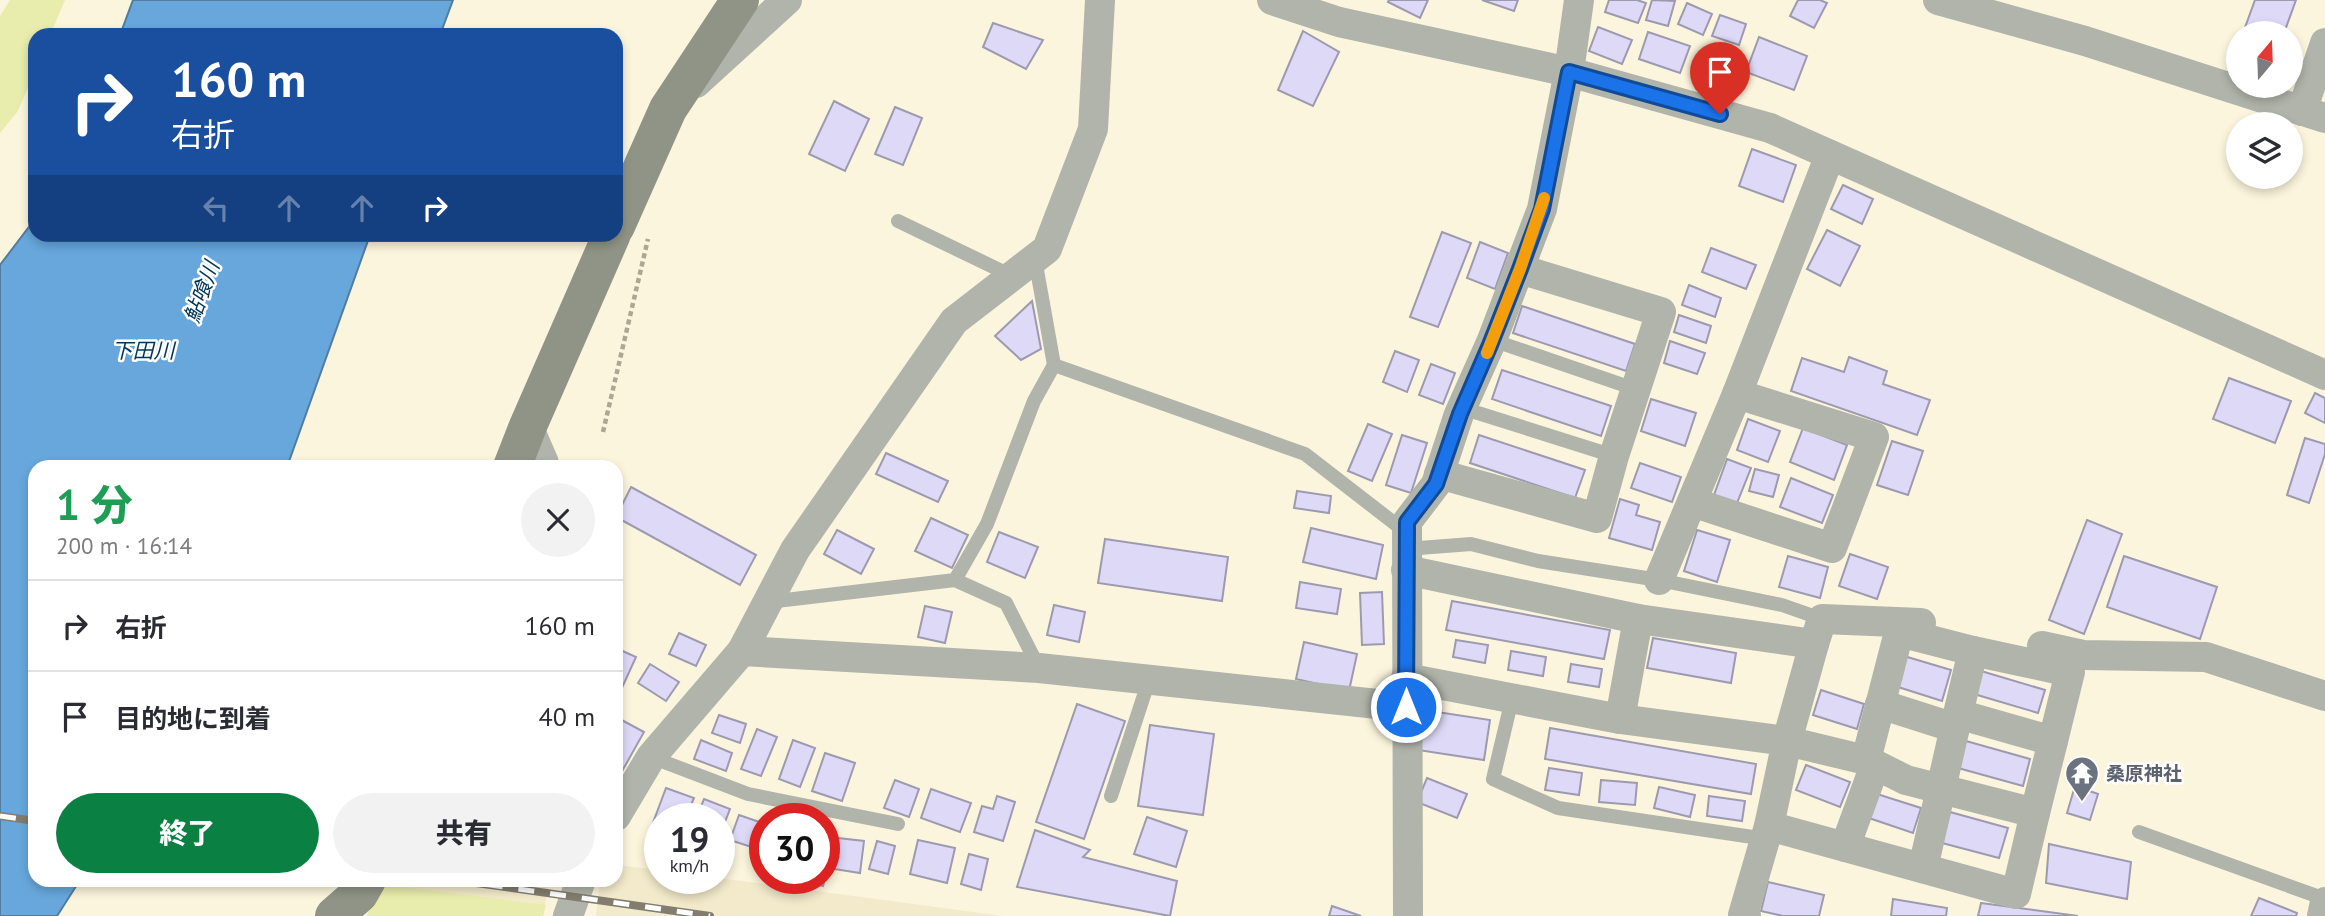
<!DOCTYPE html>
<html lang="ja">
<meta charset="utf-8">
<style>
:root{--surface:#fff;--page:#f2f2f3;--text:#2b2b33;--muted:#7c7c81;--line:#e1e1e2;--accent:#0b8043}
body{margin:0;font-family:"PT Sans","Noto Sans JP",sans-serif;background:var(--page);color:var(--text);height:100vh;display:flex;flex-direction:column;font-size:26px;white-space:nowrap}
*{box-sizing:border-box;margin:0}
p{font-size:23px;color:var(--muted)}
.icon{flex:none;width:38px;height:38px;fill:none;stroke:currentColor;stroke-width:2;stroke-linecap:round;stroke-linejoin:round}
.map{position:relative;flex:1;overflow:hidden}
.drawer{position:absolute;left:28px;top:460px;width:595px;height:427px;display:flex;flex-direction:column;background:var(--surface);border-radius:21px;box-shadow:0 4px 10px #0003}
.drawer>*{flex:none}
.top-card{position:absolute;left:28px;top:28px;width:595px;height:214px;border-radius:21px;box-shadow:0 4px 10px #0003;background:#1a4fa0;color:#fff;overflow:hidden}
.needle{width:46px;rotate:19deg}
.fabs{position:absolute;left:2226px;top:21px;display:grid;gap:14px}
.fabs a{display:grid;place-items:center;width:77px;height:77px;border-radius:50%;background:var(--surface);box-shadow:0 4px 10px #0003;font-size:35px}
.speed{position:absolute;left:644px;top:803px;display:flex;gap:14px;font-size:35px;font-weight:700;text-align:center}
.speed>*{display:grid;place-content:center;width:91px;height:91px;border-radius:50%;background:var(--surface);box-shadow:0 4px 10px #0003;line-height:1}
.speed small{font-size:18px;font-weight:400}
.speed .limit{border:10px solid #d22;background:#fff;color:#111}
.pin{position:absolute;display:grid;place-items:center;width:60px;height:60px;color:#fff;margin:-72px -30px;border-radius:50% 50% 50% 0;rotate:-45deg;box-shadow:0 0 7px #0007}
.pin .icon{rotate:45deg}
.me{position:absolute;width:77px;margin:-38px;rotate:0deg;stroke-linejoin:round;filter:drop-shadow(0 0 5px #0008)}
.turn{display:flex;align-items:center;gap:24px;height:147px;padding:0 28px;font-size:32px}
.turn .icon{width:91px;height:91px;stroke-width:2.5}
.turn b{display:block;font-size:49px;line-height:60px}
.lanes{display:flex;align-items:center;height:66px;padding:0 28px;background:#0003;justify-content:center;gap:35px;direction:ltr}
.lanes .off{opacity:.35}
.round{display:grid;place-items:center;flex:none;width:74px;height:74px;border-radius:37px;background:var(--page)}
.headline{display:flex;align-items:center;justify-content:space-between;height:119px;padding:0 28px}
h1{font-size:42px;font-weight:800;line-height:52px;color:#1e9e55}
.primary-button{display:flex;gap:14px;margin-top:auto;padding:14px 28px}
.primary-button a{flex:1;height:80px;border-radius:42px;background:var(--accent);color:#fff;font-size:28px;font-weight:800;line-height:80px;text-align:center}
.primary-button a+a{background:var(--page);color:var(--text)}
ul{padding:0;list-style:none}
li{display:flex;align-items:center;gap:21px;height:91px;padding:0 28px;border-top:2px solid var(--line)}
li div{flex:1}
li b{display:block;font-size:26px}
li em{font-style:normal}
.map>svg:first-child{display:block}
.built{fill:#f3eacb}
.green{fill:#e8ecad}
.water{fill:#67a7dc;stroke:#517d9f;stroke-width:2}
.building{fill:#ddd9f7;stroke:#9d9ab0;stroke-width:2}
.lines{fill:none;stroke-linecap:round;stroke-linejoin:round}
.path{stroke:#aca694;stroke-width:4.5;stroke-dasharray:5 3.5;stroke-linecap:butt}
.lane{stroke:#b0b4aa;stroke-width:14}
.street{stroke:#b0b4aa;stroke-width:30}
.secondary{stroke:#8f9486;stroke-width:38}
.rail-casing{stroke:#827d6e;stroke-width:8}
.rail{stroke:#fff;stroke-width:5;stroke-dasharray:16;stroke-linecap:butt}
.route-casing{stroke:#114b97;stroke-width:18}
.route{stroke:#1a73e8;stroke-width:12}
.slow{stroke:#f59e0b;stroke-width:12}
.labels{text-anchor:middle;stroke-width:5;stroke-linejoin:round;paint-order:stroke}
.worship-label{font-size:19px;font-weight:bold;fill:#5b616d;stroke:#fff;text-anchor:start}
.water-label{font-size:21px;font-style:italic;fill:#003456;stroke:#fff}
</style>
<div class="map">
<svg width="2325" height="916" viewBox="0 0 2325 916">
<rect width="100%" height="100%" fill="#fcf5dd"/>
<g class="built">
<polygon points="616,865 660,870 660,878 719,878 1003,916 596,916 600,880 616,880"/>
<polygon points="353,880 549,880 543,916"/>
</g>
<g class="green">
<polygon points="10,0 65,0 50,35 35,35 35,71 18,111 0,133 0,16"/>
<polygon points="381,884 546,905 543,916 367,916 372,899"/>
</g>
<g class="water">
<polygon points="133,0 453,0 440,35 120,35"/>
<polygon points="35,219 35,234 370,235 287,467 35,467 35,880 80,880 57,916 0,916 0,265"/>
</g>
<g class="building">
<polygon points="1389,0 1428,0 1420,18 1388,2"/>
<polygon points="1482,0 1518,0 1514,11"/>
<polygon points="1609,0 1637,0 1646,3 1638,23 1605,12"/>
<polygon points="1652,0 1675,1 1668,26 1646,20"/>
<polygon points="1798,0 1820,0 1827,3 1814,28 1790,16"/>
<polygon points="2255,0 2296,0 2284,33 2243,33"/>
<polygon points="1687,3 1712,14 1703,35 1678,24"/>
<polygon points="1720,15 1746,24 1739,45 1712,36"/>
<polygon points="993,23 1043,40 1026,69 983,47"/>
<polygon points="1598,27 1632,40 1622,64 1589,51"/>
<polygon points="1303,31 1339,52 1313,106 1278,90"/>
<polygon points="1648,32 1690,46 1680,73 1639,59"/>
<polygon points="1759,37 1807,56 1794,90 1746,72"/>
<polygon points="834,101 869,119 845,171 809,154"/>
<polygon points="895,107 922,118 903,165 875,154"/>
<polygon points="1752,149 1796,165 1783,202 1739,186"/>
<polygon points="1843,185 1873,199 1862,224 1831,209"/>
<polygon points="1827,230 1860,246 1840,286 1807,269"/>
<polygon points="1442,232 1471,243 1438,327 1410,317"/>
<polygon points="1480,242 1508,253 1495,289 1467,278"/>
<polygon points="1711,248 1756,265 1746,289 1702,272"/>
<polygon points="1689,285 1721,298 1715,317 1682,305"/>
<polygon points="1032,301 1041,349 1021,360 995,336"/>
<polygon points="1522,306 1635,344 1626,371 1513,333"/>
<polygon points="1679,315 1711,326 1706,343 1674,332"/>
<polygon points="1670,341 1705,353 1697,374 1664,363"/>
<polygon points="1395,351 1419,360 1407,392 1383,382"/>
<polygon points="1849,357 1887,371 1883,384 1930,400 1917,435 1791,391 1802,358 1844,372"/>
<polygon points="1431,364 1455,373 1443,404 1419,395"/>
<polygon points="1502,370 1611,406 1601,436 1492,399"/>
<polygon points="2229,378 2291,401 2275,443 2213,419"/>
<polygon points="2315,393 2325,398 2325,423 2305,413"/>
<polygon points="1651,399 1696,413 1685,446 1641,431"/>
<polygon points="1748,419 1780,431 1768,462 1737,450"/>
<polygon points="1368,424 1392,434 1372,481 1348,471"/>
<polygon points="1803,428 1847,445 1834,480 1790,462"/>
<polygon points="1402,435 1427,443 1411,493 1386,485"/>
<polygon points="1479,435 1585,470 1575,498 1470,463"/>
<polygon points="2305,438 2325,444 2325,454 2309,503 2287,495"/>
<polygon points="1892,441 1923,451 1908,495 1877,485"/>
<polygon points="886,453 948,481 938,502 876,474"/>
<polygon points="1727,459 1751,468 1737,503 1714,495"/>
<polygon points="1640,463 1681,477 1672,502 1631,488"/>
<polygon points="1755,469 1779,475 1773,497 1749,491"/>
<polygon points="1791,478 1833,495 1822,523 1780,507"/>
<polygon points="631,487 756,555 740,585 616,517"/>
<polygon points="1297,491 1331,496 1329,513 1294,508"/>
<polygon points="1620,499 1639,505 1636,515 1660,522 1652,550 1609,538"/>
<polygon points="931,518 968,535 952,568 915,551"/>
<polygon points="2087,520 2122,534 2084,634 2049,620"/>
<polygon points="1311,528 1383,545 1376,579 1303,562"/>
<polygon points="837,530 874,549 861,574 824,554"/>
<polygon points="1697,530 1730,540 1717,582 1684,571"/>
<polygon points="999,532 1038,547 1025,578 987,562"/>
<polygon points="1105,539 1228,557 1222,601 1098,583"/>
<polygon points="1850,554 1888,567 1877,599 1839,586"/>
<polygon points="1788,556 1828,567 1820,598 1779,587"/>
<polygon points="2124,556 2217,587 2200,639 2107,607"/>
<polygon points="1300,582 1341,589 1337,614 1296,608"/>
<polygon points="1382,592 1384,644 1362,645 1360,593"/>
<polygon points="1452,601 1610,630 1604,659 1446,630"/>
<polygon points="1054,605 1085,612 1079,642 1047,635"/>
<polygon points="925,606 952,612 945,643 918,637"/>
<polygon points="679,633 706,645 696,666 669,654"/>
<polygon points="1653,638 1736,653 1731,683 1647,668"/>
<polygon points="1456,640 1488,645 1485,663 1453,657"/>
<polygon points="1304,642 1357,654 1349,691 1296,679"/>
<polygon points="616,648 636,657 621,690 616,688"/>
<polygon points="1511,651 1546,657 1543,676 1508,670"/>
<polygon points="1904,656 1951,670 1942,701 1895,686"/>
<polygon points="650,664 679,682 666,701 638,683"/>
<polygon points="1571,664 1602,669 1599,687 1568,682"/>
<polygon points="1981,671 2045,690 2038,713 1974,694"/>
<polygon points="1821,690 1864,704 1857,729 1813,715"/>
<polygon points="1077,704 1125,721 1084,839 1036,822"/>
<polygon points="1424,710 1490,720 1484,760 1418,750"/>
<polygon points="719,715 746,724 740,743 712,733"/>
<polygon points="616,717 644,732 616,782"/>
<polygon points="1150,725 1214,734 1203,815 1138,806"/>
<polygon points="1550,728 1756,764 1751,794 1545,759"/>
<polygon points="757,729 777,737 761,776 741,769"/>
<polygon points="701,740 732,753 726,771 694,759"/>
<polygon points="793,740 815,748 800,787 779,779"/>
<polygon points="1966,741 2030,759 2023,786 1958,768"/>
<polygon points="825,753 855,763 842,801 812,791"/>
<polygon points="1806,765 1850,782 1840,807 1796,790"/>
<polygon points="1549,768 1582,773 1579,795 1545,790"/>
<polygon points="1427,778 1467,794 1457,818 1417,802"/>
<polygon points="895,780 919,789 909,817 884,808"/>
<polygon points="1601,780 1637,783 1635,805 1599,802"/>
<polygon points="2075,786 2098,794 2090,820 2067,813"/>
<polygon points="1659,787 1695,795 1690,817 1654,808"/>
<polygon points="666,788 694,798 685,819 660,819 660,840 648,836"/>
<polygon points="931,789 971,803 960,832 921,818"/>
<polygon points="1877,794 1921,808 1913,833 1869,818"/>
<polygon points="997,796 1015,802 1003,841 974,832 982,806 993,809"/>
<polygon points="1709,796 1745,801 1742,821 1707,816"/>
<polygon points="704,799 730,809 719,837 719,819 696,819"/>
<polygon points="1950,812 2008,828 1999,858 1942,843"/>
<polygon points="739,815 765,824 764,851 730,840"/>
<polygon points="1147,817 1187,831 1176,867 1134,854"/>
<polygon points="1035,830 1090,850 1083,857 1177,881 1170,916 1017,887"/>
<polygon points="838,838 864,841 860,873 834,869"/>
<polygon points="918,840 955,848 947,883 910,874"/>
<polygon points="877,841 895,846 888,874 869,869"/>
<polygon points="2049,844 2131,862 2127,899 2046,883"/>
<polygon points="969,854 988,859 981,890 961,884"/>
<polygon points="824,868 828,869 823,886 797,878 824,878"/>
<polygon points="1768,882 1824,895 1819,916 1783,916 1761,911"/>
<polygon points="2259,898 2297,913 2296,916 2251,916"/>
<polygon points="1893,899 1947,908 1946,916 1891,916"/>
<polygon points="1981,903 2078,916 1978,916"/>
<polygon points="1332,906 1361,916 1329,916"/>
</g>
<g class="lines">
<polyline class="path" points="603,432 648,239"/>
<g class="lane">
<polyline points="898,221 1012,276"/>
<polyline points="1035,259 1054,365 1305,454 1407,533"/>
<polyline points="1492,340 1635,389"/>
<polyline points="1462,408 1614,456"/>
<polyline points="1406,549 1471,544 1538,561 1659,580 1782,605 1822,619"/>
<polyline points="955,580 1006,603 1039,668"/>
<polyline points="768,602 955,580 987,524 1034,401 1054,365"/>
<polyline points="1512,699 1493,779 1558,808 1766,839"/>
<polyline points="651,757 748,794 898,824"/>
<polyline points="1111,796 1149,680"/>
<polyline points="2139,832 2325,899"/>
</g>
<g class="street">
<polyline points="1272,0 1339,22 1569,72 1770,128 2325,375"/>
<polyline points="1938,0 2085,41 2325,118"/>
<polyline points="696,83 787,0"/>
<polyline points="2302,111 2325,43"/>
<polyline points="528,426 544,463 543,467"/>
<polyline points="1439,474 1597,518 1614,456 1661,312 1520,269"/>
<polyline points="1692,502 1832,548 1874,437 1737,394"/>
<polyline points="1659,580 1737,394 1830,155"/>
<polyline points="1814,644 1822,619 1921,623"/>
<polyline points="2042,646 2083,655 2206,657 2325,696"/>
<polyline points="742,651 1039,668 1406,707"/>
<polyline points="1406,678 1620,719 1787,741 1769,826 2016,894 2035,813 1906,780 1866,760 1787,741 1814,644 1638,619 1406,570"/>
<polyline points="1880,704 1955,728"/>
<polyline points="1958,714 1973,651"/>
<polyline points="1620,719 1638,619"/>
<polyline points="1866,760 1899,632 1973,651 2070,672 2053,741 1958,714 1923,868"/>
<polyline points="2035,813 2053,741"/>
<polyline points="616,816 651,757 742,651 795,550 954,321 1047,249 1093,129 1100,0"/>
<polyline points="1845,847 1875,765"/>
<polyline points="568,916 581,880"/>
<polyline points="1408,916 1407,522 1436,484 1459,414 1492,340 1542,209 1569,72 1579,0"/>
<polyline points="1746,916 1743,915 1769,826"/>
<polyline points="2322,916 2325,902"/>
</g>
<g class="secondary">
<polyline points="616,226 668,109 740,0"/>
<polyline points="512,467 528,426 612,234"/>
<polyline points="334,916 359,894 367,880"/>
</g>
<g class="rail-casing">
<g id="rail">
<polyline points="0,816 35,821"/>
<polyline points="455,880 710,916"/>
</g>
</g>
<use href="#rail" class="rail"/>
</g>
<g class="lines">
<g class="route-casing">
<polyline id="route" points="1406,707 1407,522 1436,484 1460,414 1490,345 1520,269 1542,209 1569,72 1720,114"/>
</g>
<use href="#route" class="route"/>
<polyline class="slow" points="1487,353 1520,269 1544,198"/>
</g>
<defs>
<g id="temple-pin" transform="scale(1.75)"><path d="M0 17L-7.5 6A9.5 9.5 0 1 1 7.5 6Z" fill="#6b7280" stroke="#fff"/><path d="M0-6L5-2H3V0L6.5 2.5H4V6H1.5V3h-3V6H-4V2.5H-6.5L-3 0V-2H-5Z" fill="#fff"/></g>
</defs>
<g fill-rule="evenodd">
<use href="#temple-pin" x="2082" y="773"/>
</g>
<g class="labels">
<g class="worship-label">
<text x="2106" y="780">桑原神社</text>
</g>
<g class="water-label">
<text transform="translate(202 292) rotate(-70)" y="7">鮎喰川</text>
<text x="143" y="358">下田川</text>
</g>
</g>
</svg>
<div class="fabs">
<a><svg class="needle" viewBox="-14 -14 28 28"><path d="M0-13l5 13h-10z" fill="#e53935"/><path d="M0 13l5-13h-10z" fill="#7c7c81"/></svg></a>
<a><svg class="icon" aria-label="layers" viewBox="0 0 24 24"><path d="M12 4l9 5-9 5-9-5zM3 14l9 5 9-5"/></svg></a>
</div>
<div class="speed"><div>19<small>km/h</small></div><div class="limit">30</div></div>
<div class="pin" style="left:1720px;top:114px;background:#d93025"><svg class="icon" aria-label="arrive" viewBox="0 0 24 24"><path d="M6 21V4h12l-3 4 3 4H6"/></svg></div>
<svg class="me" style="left:1406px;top:707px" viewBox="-20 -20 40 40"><circle r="17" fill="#1a73e8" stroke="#fff" stroke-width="3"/><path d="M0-11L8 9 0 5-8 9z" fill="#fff"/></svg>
<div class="top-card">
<div class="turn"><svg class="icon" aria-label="right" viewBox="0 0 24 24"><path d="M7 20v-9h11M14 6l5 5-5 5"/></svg><div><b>160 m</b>右折</div></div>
<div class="lanes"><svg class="icon off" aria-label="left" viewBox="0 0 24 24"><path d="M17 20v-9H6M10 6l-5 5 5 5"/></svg><svg class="icon off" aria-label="ahead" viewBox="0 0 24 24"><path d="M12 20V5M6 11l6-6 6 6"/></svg><svg class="icon off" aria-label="ahead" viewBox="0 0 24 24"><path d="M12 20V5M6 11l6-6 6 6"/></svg><svg class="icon" aria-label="right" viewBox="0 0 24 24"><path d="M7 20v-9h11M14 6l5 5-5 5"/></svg></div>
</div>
<section class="drawer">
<div class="headline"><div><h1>1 分</h1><p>200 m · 16:14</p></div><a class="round"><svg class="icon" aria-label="close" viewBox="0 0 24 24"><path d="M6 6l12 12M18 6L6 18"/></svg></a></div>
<ul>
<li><svg class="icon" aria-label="right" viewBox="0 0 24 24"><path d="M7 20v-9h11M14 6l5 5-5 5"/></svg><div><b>右折</b></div><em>160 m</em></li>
<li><svg class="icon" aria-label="arrive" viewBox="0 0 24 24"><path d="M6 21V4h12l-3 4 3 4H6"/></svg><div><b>目的地に到着</b></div><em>40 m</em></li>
</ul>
<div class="primary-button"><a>終了</a><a>共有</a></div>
</section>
</div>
